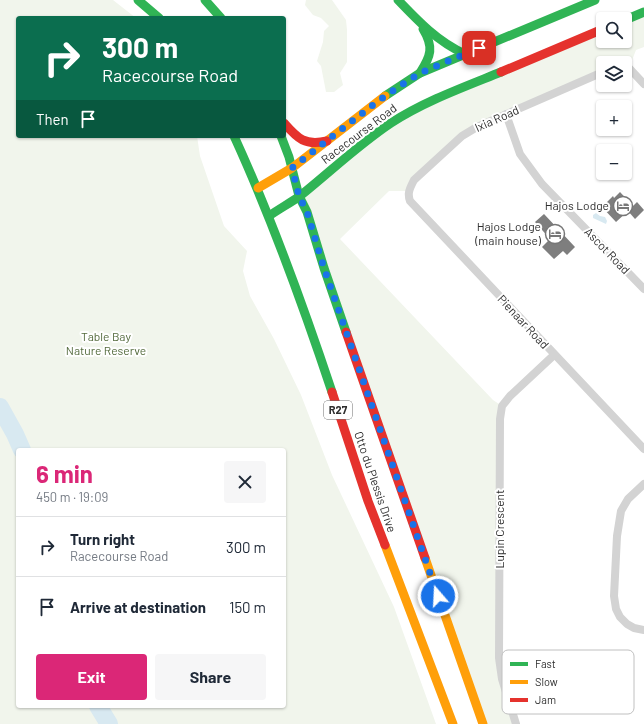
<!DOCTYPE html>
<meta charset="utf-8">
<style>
:root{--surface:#fff;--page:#f6f6f7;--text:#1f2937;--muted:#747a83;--line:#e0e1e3;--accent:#db2777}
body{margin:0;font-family:Barlow,sans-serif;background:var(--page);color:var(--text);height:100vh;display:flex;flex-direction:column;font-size:15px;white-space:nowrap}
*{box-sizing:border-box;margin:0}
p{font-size:13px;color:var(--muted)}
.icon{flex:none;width:22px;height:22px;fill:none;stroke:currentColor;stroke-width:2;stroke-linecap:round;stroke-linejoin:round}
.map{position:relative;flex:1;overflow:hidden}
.details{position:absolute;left:16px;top:448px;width:270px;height:260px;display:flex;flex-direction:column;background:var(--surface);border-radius:4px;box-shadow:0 1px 3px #0004}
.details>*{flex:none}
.hud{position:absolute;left:16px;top:16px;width:270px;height:122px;border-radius:4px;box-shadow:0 1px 3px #0004;background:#0b6e4f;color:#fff;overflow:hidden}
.controls{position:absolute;left:596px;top:12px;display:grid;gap:8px}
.controls a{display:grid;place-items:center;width:36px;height:36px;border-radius:4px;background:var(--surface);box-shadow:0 1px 3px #0004;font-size:20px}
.pin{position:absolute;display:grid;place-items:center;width:34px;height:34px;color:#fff;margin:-17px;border-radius:8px;box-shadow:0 2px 6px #0006}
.me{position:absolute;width:44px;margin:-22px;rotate:341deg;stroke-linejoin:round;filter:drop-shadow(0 0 3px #0008)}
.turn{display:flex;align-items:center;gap:14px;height:84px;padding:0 20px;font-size:18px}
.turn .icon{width:52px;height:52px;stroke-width:2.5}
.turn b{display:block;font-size:28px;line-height:34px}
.then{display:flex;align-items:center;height:38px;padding:0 20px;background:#0003;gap:8px;font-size:15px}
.round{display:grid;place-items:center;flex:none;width:42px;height:42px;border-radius:4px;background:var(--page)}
.summary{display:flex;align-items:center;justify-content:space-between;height:68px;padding:0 20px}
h1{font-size:24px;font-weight:700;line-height:30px;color:var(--accent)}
.cta{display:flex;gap:8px;margin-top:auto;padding:8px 20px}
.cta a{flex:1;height:46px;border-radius:4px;background:var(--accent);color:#fff;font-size:16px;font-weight:700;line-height:46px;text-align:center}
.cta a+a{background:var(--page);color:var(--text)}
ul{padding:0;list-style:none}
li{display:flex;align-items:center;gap:12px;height:60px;padding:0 20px;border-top:1px solid var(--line)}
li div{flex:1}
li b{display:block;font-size:15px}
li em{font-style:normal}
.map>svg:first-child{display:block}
.green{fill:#f1f5ec;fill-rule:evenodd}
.water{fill:#d8e9f1}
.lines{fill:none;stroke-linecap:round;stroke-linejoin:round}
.river{stroke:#d8e9f1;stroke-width:18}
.building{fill:#7e7e7e}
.street{stroke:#d3d3d3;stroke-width:8}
.fast{stroke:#30b455;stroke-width:9}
.slow{stroke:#ff9f0a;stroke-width:9}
.jam{stroke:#e5322d;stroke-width:9}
.route{stroke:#1a73e8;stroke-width:7;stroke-dasharray:0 12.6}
.labels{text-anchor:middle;stroke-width:4;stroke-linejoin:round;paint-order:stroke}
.shield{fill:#fff;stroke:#6d6d6d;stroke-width:1}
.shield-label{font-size:11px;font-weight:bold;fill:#2e2e2e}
.street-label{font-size:12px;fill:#2e2e2e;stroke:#fff}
.poi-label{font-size:12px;fill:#2e2e2e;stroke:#fff;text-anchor:end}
.park-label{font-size:12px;fill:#536a3c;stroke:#fff}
.key{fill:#fff;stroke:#c0c0c0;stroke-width:1}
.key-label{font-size:11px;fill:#2e2e2e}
</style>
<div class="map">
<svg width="644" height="724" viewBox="0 0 644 724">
<rect width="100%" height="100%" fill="#fff"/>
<g class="green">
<path d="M0,0h113l23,18h-118v118h179l3,20 24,70 23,25 -4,20 7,25 24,43 27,56 31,80 62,132 42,117h-436zM18,450h266v256h-266z"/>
<polygon points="306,0 332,0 346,20 347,30 347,62 340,73 343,85 334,92 326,92 321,66 317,61 323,42 324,31 329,26 321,18 313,15 305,5"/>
<polygon points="644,12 644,47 636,50 629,68 625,67 625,63 603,63 603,72 462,136 409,191 389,191 340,239 493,400 502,406 499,658 516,724 483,724 299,196 391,123 603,29 603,41 625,41 625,20"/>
</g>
<polygon class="water" points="596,213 600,216 605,217 607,221 606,224 593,218 593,215"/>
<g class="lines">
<g class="river">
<polyline points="0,407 15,434 22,450"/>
<polyline points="98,706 109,724"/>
</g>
</g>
<g class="building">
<polygon points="620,192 633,206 637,202 644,210 635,219 628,211 616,222 602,207 613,196 614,198"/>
<polygon points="544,214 575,247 567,255 563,251 554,259 542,247 550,239 535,222"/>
</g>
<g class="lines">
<g class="street">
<polyline points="625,67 629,68 644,84"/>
<path d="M603,72l-126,55 -15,9 -48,44c-4,8 -7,13 -4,21l234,248"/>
<polyline points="506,114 520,154 542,184 644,289"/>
<polyline points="644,484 628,499 621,511 617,536 614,596 616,609 620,617 627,624 634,628 644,630"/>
<polyline points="516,724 502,679 499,658 500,419 502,406 510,396 554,355"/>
</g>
<g class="fast">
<polyline points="138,0 159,18"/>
<polyline points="205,0 221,18"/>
<path d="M398,0c20,21 40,42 67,54"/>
<polyline points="625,20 644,12"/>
<path d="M420,73c11,-17 14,-26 3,-44"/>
<polyline points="385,96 420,73 595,0"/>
<path d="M234,136c38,83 69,169 98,256"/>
<polyline points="281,136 289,157 299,196 307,212 324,268 346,332"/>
<path d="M269,216c10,-7 21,-13 31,-20 30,-24 58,-51 91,-73 34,-22 73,-36 110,-51"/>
</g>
<g class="slow">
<polyline points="258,188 292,168 385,96"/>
<polyline points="385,545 453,724"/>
<polyline points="425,558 483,724"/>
</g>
<g class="jam">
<polyline points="501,72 603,29"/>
<path d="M284,123c14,16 21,23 43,18"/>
<polyline points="346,332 425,558"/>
<polyline points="332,392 368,501 385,545"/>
</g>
</g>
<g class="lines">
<polyline class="route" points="438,596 324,268 307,212 299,196 292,168 378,101 403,84 420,73 479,48"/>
</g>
<defs>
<g id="hotel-ring" transform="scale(1)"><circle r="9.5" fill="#fff" stroke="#777" stroke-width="1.5"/><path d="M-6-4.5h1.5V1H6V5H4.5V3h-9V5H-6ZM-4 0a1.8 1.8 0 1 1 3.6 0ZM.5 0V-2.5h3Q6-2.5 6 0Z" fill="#777"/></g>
</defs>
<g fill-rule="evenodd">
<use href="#hotel-ring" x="623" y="206"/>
<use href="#hotel-ring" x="555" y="234"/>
</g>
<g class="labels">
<rect class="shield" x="324" y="401" width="28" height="18" rx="3"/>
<g class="shield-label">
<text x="338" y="414">R27</text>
</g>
<g class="street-label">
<text transform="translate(497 119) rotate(-24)" y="4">Ixia Road</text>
<text transform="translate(359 134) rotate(-37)" y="4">Racecourse Road</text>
<text transform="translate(607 251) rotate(46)" y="4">Ascot Road</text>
<text transform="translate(523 322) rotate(47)" y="4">Pienaar Road</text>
<text transform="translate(375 482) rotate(71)" y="4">Otto du Plessis Drive</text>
<text transform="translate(500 529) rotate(-90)" y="4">Lupin Crescent</text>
</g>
<g class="poi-label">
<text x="609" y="210">Hajos Lodge</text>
<text x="541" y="231">Hajos Lodge<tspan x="541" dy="14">(main house)</tspan></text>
</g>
<g class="park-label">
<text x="106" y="341">Table Bay<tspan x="106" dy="14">Nature Reserve</tspan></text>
</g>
</g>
<rect x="502" y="650" width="132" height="64" rx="6" class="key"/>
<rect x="510" y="662" width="18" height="4" fill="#30b455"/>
<rect x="510" y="680" width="18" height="4" fill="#ff9f0a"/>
<rect x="510" y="698" width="18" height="4" fill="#e5322d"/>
<g class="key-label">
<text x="535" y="668">Fast</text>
<text x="535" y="686">Slow</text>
<text x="535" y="704">Jam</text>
</g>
</svg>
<div class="controls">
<a><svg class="icon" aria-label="search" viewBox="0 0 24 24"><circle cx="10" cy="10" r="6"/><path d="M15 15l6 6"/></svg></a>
<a><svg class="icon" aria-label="layers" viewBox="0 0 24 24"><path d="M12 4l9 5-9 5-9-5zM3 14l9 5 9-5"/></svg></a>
<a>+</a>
<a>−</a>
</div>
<div class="pin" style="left:479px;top:48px;background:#d93025"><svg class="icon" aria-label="arrive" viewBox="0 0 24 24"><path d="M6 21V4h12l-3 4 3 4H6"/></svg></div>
<svg class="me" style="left:438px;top:596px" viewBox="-20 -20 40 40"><circle r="17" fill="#1a73e8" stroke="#fff" stroke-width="3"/><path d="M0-11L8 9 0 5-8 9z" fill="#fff"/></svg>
<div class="hud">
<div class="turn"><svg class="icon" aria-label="right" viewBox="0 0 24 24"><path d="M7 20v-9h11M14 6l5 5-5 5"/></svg><div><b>300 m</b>Racecourse Road</div></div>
<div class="then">Then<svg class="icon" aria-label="arrive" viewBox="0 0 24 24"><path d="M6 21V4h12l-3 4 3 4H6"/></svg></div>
</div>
<section class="details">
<div class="summary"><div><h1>6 min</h1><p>450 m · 19:09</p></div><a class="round"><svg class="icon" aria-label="close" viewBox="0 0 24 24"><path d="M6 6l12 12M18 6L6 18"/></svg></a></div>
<ul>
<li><svg class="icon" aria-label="right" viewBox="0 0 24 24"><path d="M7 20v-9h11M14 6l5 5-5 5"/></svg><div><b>Turn right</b><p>Racecourse Road</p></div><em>300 m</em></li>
<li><svg class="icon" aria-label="arrive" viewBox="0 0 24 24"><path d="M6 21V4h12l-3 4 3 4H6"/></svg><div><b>Arrive at destination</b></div><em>150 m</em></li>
</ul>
<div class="cta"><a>Exit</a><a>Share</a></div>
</section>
</div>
